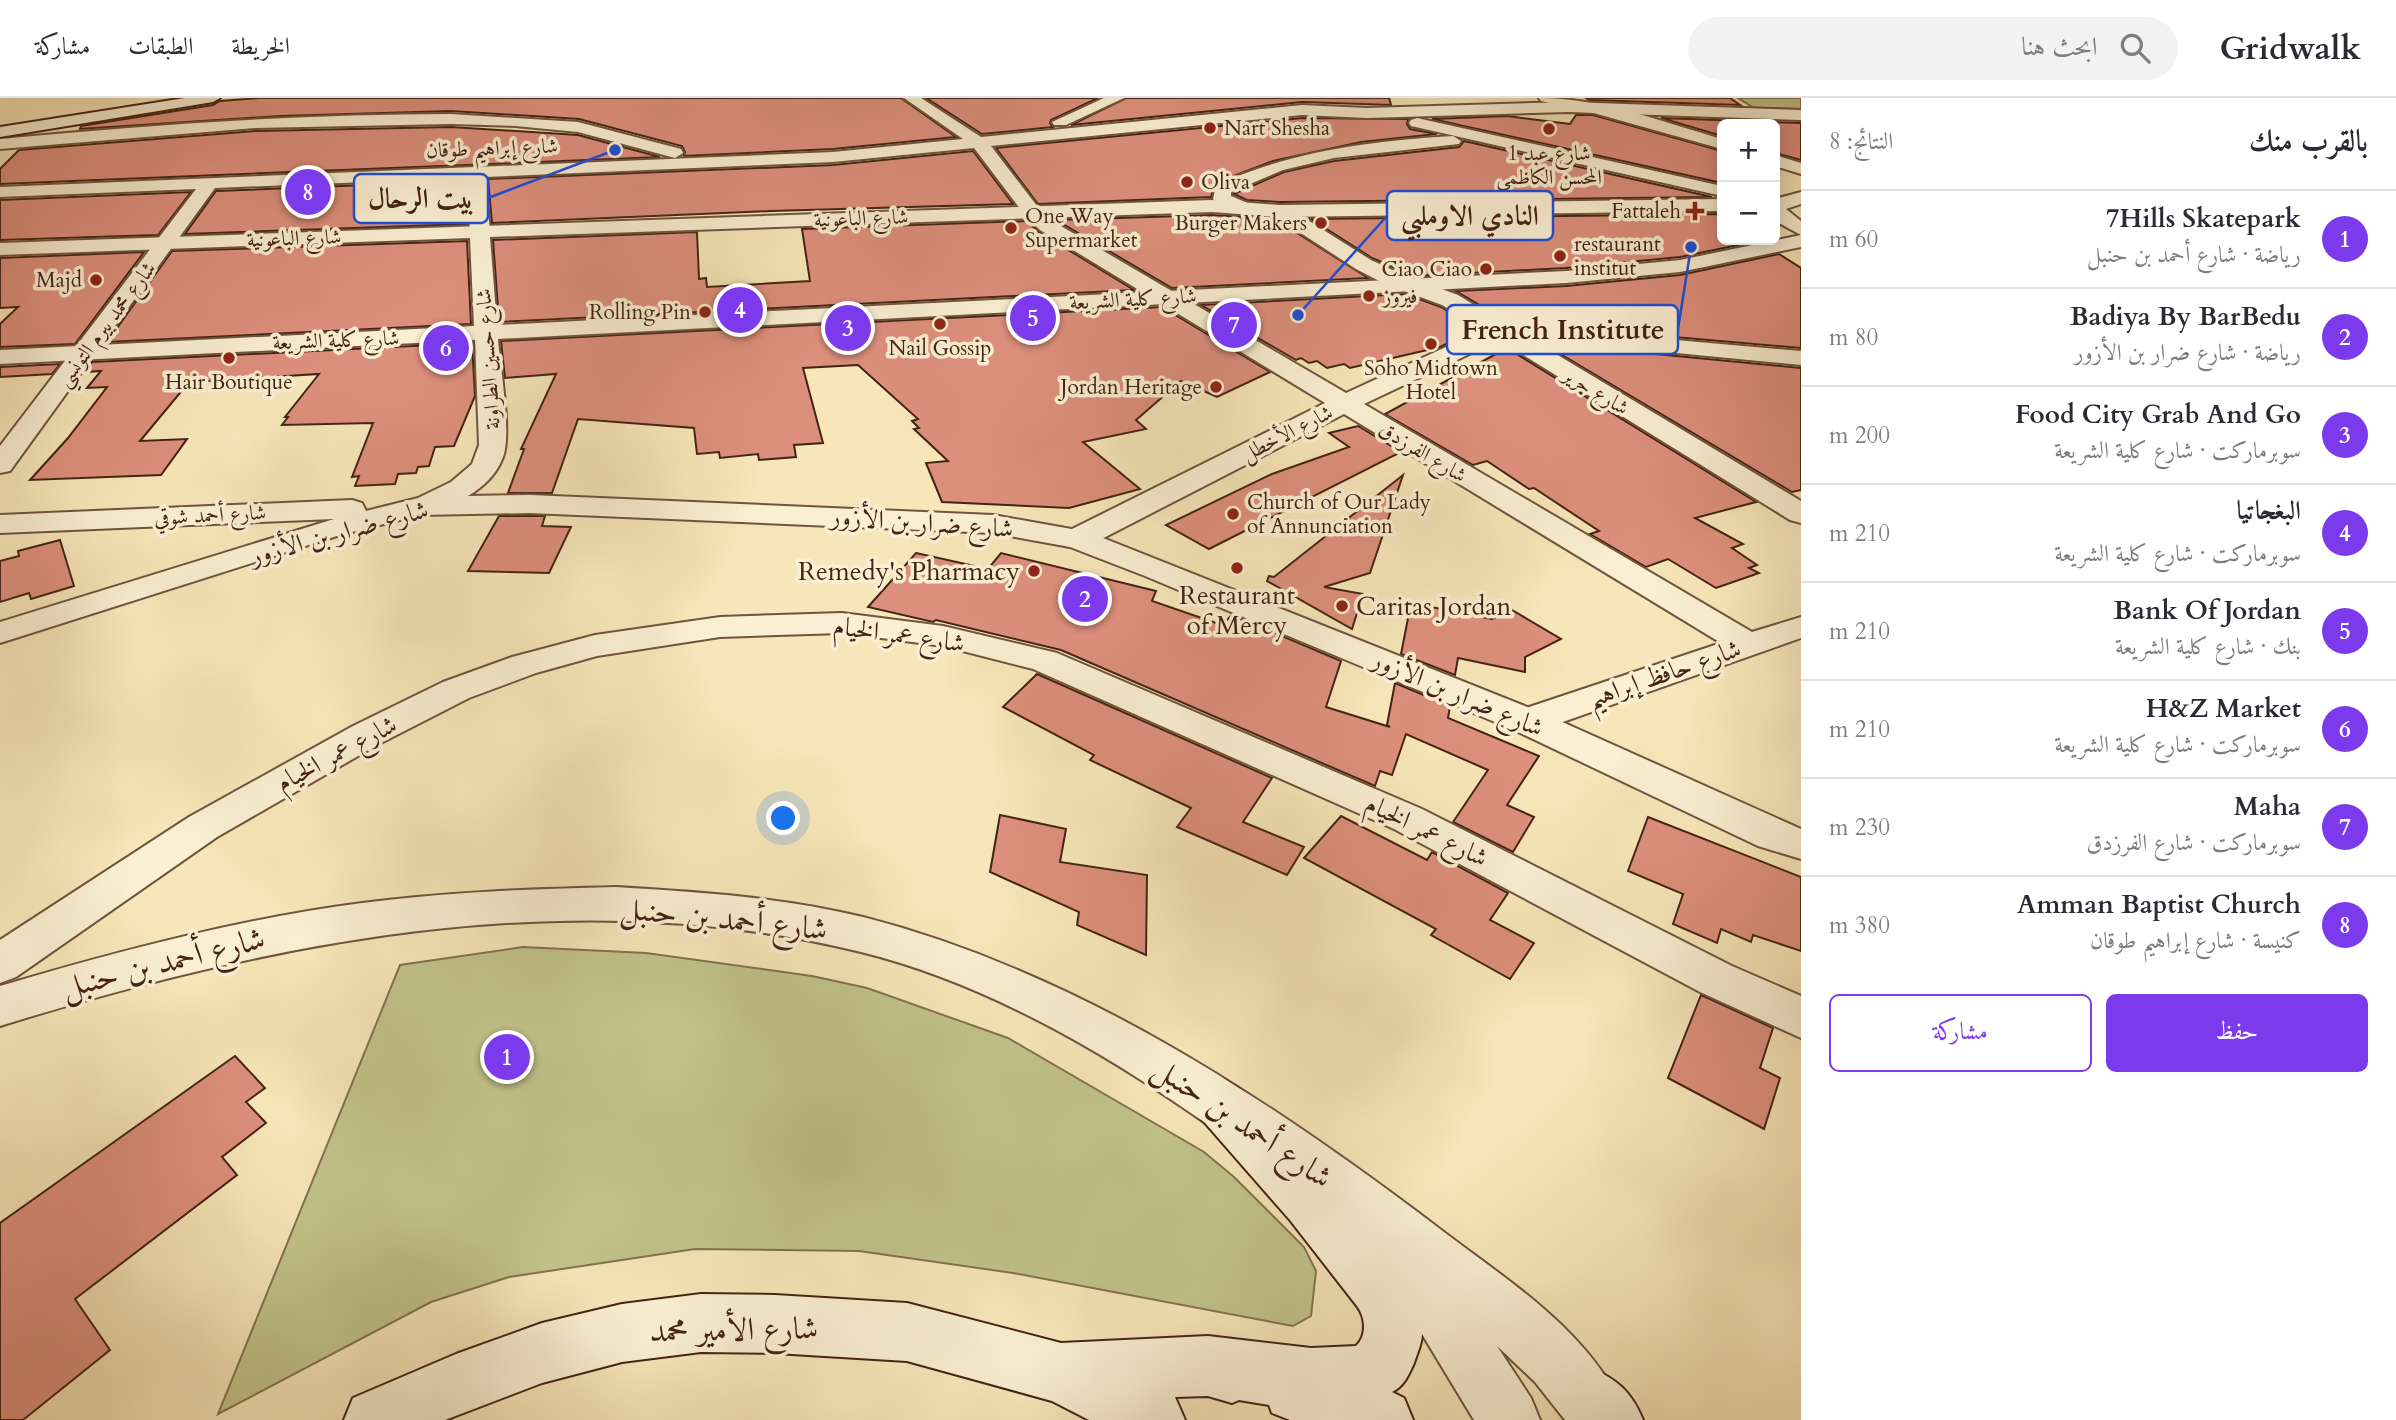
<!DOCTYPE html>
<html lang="ar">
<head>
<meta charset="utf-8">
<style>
  body { margin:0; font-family:Cardo,Amiri,serif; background:#f2f2f3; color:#2b2b33; direction:rtl }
  .controls { position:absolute; right:21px; top:21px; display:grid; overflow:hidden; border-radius:10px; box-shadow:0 4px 18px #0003 }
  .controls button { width:63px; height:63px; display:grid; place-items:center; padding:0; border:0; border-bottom:2px solid #e1e1e2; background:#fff; color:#2b2b33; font:35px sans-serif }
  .you { position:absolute; left:784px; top:721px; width:24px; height:24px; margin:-18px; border:5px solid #fff; border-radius:50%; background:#1a73e8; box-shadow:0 0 0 10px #1a73e833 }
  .badge { display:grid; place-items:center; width:46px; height:46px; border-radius:50%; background:#7c3aed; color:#fff; font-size:23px; font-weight:700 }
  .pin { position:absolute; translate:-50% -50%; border:4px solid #fff; box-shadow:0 2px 7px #0006 }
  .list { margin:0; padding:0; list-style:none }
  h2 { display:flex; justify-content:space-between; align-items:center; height:91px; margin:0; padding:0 28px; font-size:30px }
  h2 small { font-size:23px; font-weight:400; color:#7c7c81 }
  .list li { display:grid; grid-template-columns:46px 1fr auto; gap:21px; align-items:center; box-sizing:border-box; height:98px; padding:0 28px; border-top:2px solid #e1e1e2 }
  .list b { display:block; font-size:26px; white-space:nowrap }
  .list p { margin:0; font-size:23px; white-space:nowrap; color:#7c7c81 }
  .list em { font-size:23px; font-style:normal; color:#7c7c81 }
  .actions { display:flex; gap:14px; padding:21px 28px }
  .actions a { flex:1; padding:16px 0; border:2px solid #7c3aed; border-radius:10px; text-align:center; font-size:24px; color:#7c3aed }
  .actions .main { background:#7c3aed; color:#fff }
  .icon { flex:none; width:38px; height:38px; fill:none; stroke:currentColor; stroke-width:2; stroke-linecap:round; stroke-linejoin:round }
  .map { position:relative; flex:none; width:1801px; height:1322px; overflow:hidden; direction:ltr }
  header { display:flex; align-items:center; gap:42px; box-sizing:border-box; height:98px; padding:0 35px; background:#fff; border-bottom:2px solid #e1e1e2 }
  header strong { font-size:33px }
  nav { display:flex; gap:38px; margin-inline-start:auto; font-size:24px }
  .search { width:490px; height:63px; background:#f2f2f3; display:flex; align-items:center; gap:18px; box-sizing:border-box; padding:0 24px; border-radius:38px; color:#7c7c81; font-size:26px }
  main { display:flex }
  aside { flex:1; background:#fff }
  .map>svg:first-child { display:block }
  .green { fill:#c2c38b; stroke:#827350; stroke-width:2 }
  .building { fill:#dd8f7d; stroke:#432314; stroke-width:2 }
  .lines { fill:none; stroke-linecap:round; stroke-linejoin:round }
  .minor-casing { stroke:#70543d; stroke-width:4 }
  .tertiary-casing { stroke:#70543d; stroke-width:4 }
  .secondary-casing { stroke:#432314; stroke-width:4 }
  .minor { fill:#faefd2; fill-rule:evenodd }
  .tertiary { fill:#faefd2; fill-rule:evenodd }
  .secondary { fill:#faefd2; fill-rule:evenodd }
  .poi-dot { fill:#8f2418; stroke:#faefd2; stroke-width:2.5 }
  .labels { text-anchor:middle; stroke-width:7; stroke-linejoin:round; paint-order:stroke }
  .far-poi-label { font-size:21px; fill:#432314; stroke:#faefd2; text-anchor:start }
  .far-street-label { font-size:21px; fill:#432314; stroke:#faefd2 }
  .street-label { font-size:26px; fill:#432314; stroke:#faefd2 }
  .poi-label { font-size:26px; fill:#432314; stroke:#faefd2; text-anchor:end }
  .near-street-label { font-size:32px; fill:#432314; stroke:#faefd2 }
  .leader { fill:none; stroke:#1d4ed8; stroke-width:2.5 }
  .callout-dot { fill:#1d4ed8; stroke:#faefd2; stroke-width:2.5 }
  .callout { fill:#faefd2; stroke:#1d4ed8; stroke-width:2.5 }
  .callout-label { font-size:28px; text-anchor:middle; font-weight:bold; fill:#432314 }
</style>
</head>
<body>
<header>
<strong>Gridwalk</strong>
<div class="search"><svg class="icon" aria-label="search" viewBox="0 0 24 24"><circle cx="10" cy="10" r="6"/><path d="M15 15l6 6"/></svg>ابحث هنا</div>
<nav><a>الخريطة</a><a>الطبقات</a><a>مشاركة</a></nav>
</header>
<main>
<aside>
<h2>بالقرب منك<small>النتائج: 8</small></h2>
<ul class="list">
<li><span class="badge">1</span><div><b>7Hills Skatepark</b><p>رياضة · شارع أحمد بن حنبل</p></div><em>60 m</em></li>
<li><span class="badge">2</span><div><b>Badiya By BarBedu</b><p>رياضة · شارع ضرار بن الأزور</p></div><em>80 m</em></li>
<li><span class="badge">3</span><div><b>Food City Grab And Go</b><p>سوبرماركت · شارع كلية الشريعة</p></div><em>200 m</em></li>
<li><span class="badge">4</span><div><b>البغجاتيا</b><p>سوبرماركت · شارع كلية الشريعة</p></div><em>210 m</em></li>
<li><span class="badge">5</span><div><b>Bank Of Jordan</b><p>بنك · شارع كلية الشريعة</p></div><em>210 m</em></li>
<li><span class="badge">6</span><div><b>H&amp;Z Market</b><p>سوبرماركت · شارع كلية الشريعة</p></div><em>210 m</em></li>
<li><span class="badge">7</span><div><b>Maha</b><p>سوبرماركت · شارع الفرزدق</p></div><em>230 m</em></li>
<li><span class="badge">8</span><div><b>Amman Baptist Church</b><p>كنيسة · شارع إبراهيم طوقان</p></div><em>380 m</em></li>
</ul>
<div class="actions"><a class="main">حفظ</a><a>مشاركة</a></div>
</aside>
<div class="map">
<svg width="1801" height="1322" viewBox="0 0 1801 1322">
  <rect width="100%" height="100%" fill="#f7e6b9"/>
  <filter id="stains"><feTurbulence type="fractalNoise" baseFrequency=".00286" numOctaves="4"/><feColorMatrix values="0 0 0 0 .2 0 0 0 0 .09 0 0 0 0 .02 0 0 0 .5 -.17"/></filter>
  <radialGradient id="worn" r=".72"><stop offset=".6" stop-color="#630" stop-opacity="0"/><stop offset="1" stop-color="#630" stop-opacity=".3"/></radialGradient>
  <g class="green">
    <polygon points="1738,0 1801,0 1801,11 1754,10"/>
    <polygon points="523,849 646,855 812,878 867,890 1008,940 1204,1054 1234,1079 1304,1149 1316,1173 1311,1218 1293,1228 1013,1175 859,1153 695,1151 509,1179 431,1204 218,1316 400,867"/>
  </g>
  <g class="building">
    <polygon points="259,0 901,0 956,39 833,51 684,58 685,54 682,48 579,21 451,13 281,18 80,31 81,28 213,7 220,3"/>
    <polygon points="926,0 1098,0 1051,22 1050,25 1053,29 982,36"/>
    <polygon points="1126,0 1389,0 1391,7 1302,4 1071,27"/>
    <polygon points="1586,0 1730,0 1740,7 1589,2"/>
    <polygon points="1576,17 1593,17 1722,53 1722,85 1432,21 1507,18 1570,26"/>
    <polygon points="1302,20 1408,21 1407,26 1410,31 1437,36 1361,44 1273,63 1215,85 1211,99 1038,106 996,50"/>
    <polygon points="1661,20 1801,25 1801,62 1775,55 1775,26 1722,26 1722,38"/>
    <polygon points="451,29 578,37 660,59 0,86 0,71 19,52 255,33"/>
    <polygon points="1464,43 1712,99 1280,104 1247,102 1234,96 1284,74 1334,63 1459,49"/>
    <polygon points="973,53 1013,106 771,113 492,125 488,81 833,67"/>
    <polygon points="465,83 467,126 185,136 216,93"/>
    <polygon points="191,94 158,137 0,142 0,102"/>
    <polygon points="1722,116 1722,142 1758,143 1680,159 1566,170 1414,178 1372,160 1311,121"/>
    <polygon points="1212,117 1275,121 1368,180 1172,190 1056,122"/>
    <polygon points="1027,123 1039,134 1134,192 499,224 493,142 697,134 699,181 706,180 707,189 810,183 802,131"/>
    <polygon points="467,143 471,226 107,244 172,153"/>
    <polygon points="144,154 75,246 0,249 0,226 18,209 0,210 0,160"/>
    <polygon points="1779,156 1801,170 1801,250 1548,228 1547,224 1535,227 1508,224 1456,193 1566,188 1680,177"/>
    <polygon points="1405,196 1441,209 1477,232 1440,249 1350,270 1344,266 1327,270 1317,263 1309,265 1301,260 1296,262 1201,207"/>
    <polygon points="1162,209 1270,274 1217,299 1181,283 1136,322 1146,331 1083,344 1140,391 1069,410 942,404 926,365 948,363 914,331 919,330 912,323 918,321 858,267 803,270 823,345 794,347 796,359 759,362 758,356 720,360 719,354 697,356 694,330 578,321 552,395 508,395 524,351 521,351 556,276 505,280 501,243"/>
    <polygon points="472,245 475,298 454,348 435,349 429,368 418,369 416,375 398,376 395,386 355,388 359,378 352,379 373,325 282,327 288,319 285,319 319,276 189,284 140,343 187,341 161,377 30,382 68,340 107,289 87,290 101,273 85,274 92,264"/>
    <polygon points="1542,245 1801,270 1801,392 1792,394"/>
    <polygon points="1507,250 1756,404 1695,420 1743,446 1732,450 1757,467 1749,470 1759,475 1716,490 1668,461 1646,469 1590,436 1599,433 1534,390 1529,391 1487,363 1473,367 1385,316"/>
    <polygon points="60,266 52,276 0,279 0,269"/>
    <polygon points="1358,328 1401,354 1209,451 1166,427 1272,376 1349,349 1329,335"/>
    <polygon points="1403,377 1370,475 1324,489 1363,496 1352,531 1267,483 1269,478 1274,479"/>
    <polygon points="499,418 545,418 542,428 571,429 549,475 468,473"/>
    <polygon points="60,442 74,488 31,501 29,495 0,504 0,463 19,458 18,453"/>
    <polygon points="916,455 988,471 1001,455 1156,493 1152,503 1222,527 1232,517 1341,563 1326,609 1390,629 1387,627 1395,585 1450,608 1448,620 1539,658 1507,707 1534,719 1513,754 1453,724 1488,672 1406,636 1392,677 1380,673 1375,688 1061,552 936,522 933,524 868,509"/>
    <polygon points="1411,505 1492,521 1512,512 1561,541 1525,559 1525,574 1458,560 1455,577 1401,556"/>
    <polygon points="1037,576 1272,680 1243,724 1304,749 1287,777 1177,729 1191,710 1090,662 1094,657 1003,609"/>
    <polygon points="1000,717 1066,731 1060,764 1147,777 1146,857 1077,827 1079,814 990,774"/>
    <polygon points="1341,718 1427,762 1432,754 1508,795 1490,822 1534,845 1510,881 1431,837 1436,831 1304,760"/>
    <polygon points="1648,719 1801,779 1801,853 1753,837 1751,844 1721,831 1717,845 1673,826 1683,796 1628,773"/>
    <polygon points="1701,897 1773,930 1760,970 1780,980 1764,1031 1668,980"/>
    <polygon points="235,958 265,990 246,1004 266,1025 222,1059 237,1077 75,1201 110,1252 23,1322 0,1322 0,1125"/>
  </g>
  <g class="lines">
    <g class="minor-casing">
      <g id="minor">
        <polygon points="904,0 921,0 981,39 1302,7 1367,10 1568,4 1801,12 1801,22 1568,14 1367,20 1302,17 991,48 1037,108 1054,124 1346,295 1483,232 1442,207 1385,186 1356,171 1273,117 1271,113 1273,109 1287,109 1371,162 1401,176 1458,197 1507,227 1801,253 1801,267 1531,241 1801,403 1801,425 1790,422 1499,242 1364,306 1752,534 1801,519 1801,540 1540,632 1527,635 1514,632 1508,623 1514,614 1721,545 1344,316 1088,448 1077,450 1066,448 1062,441 1066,434 1325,305 1040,132 1024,116 974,50 833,64 485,79 490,133 480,139 470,133 467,80 215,90 10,373 0,375 0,348 196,91 0,99 0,89 833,54 963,41"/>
        <polygon points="1104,0 1124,0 1066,27 1054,27 1052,24"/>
        <path d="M451,16L578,24L681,51L683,55L675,60L578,34L515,28L451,26L255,30L0,51V41C150,27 300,16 451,16Z"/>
        <polygon points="1417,20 1722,88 1722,98 1411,28 1409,25 1411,22"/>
        <path d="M1453,38L1461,43L1459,46L1334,60L1283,72L1231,94V98L1250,106L1252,110L1250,114C1238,117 1220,110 1213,101L1216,87C1292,53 1370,43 1453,38Z"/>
        <polygon points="842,515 943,528 1057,555 1422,711 1732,868 1801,898 1801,940 1700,894 1394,731 1033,571 943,548 842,535 720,539 597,558 536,575 469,600 379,646 217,739 16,879 0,885 0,842 189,719 353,628 443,584 512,559 595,537 720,519"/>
      </g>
    </g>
    <g class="tertiary-casing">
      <g id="tertiary">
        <path d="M1539,0C1601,0 1663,24 1722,41V51L1590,14L1541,3Z"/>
        <polygon points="1775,57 1801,65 1801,76 1775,68"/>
        <polygon points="1801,94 1801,106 1786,111 1801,123 1801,137 1775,123 1775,101"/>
        <path d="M1722,101V113L1280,119L1212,114L490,139L497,227L1566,173L1680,162L1801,137V149L1680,174L1566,185L498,241C500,268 512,336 503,359C497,376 483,389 468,398L530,397L993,417L1088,434L1540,614L1801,731V761L1758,748L1514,632L1145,478L1070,449L993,435L530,415L420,417L340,437L0,545V524L334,421L0,435V417L352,402L362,405L366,413L418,400L451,384L472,366L479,347L475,242L0,266V252L474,228L470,140L0,157V145L1212,102L1280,107Z"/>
        <path d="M616,789C698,794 782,799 863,819C1077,874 1266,999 1440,1131C1512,1186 1593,1235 1629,1322H1565L1535,1284L1497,1248L1531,1300L1540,1322H1474L1379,1165C1377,1159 1374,1150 1370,1145C1358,1131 1337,1120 1322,1109C1284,1081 1246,1053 1207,1026C1102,953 986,885 861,854C574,783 276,842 0,928V888C119,853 239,821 362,805C446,794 531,791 616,789Z"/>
      </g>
    </g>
    <g class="secondary-casing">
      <g id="secondary">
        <polygon points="185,0 220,0 213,4 0,39 0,29"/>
        <path d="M1217,979C1251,992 1278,1030 1303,1057C1340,1096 1419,1174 1422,1230C1423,1243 1418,1253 1414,1265C1408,1278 1404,1288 1392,1294L1404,1300L1413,1322H1290L1272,1315L1269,1307L1239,1302L1232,1305L1208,1298L1175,1299L1185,1322H1089L1052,1303L907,1263L775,1255L701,1254L622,1264L542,1285L445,1322H344L353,1300L456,1256L542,1225L622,1206L701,1196L775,1197L907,1205L1061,1245L1208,1238L1311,1250L1356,1248C1367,1238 1366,1220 1357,1208L1290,1122L1199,1018L1192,1002L1199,986Z"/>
        <path d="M1588,1269C1617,1281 1631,1293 1643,1322H1566L1557,1300L1566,1278Z"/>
      </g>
    </g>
    <use href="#minor" class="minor"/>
    <use href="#tertiary" class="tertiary"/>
    <use href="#secondary" class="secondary"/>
  </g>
  <g class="poi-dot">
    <circle cx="1210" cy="30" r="7"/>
    <circle cx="1549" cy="31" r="7"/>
    <circle cx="1187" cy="84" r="7"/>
    <path d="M1691.5 102.5h7v7h7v7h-7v7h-7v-7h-7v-7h7z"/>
    <circle cx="1321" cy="125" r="7"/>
    <circle cx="1011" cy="130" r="7"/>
    <circle cx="1560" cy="158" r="7"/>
    <circle cx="1486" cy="171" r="7"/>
    <circle cx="96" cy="182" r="7"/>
    <circle cx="1369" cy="198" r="7"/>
    <circle cx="705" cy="214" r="7"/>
    <circle cx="940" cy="226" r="7"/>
    <circle cx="1431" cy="246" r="7"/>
    <circle cx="229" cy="260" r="7"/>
    <circle cx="1216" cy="289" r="7"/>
    <circle cx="1233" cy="416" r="7"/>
    <circle cx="1237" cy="470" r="7"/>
    <circle cx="1034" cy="473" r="7"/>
    <circle cx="1342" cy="508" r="7"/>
  </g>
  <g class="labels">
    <g class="far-poi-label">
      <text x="1224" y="37">Nart Shesha</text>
      <text x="1549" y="62" text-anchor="middle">1 شارع عبد<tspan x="1549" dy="24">المحسن الكاظمي</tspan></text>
      <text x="1201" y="91">Oliva</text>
      <text x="1681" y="120" text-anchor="end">Fattaleh</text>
      <text x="1025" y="125">One Way<tspan x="1025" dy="24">Supermarket</tspan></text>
      <text x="1307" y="132" text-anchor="end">Burger Makers</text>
      <text x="1574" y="153">restaurant<tspan x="1574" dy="24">institut</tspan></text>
      <text x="1472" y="178" text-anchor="end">Ciao Ciao</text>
      <text x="82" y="189" text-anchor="end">Majd</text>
      <text x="1383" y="205">فيروز</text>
      <text x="691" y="221" text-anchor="end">Rolling Pin</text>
      <text x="940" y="257" text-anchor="middle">Nail Gossip</text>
      <text x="1431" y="277" text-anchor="middle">Soho Midtown<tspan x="1431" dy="24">Hotel</tspan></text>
      <text x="229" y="291" text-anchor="middle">Hair Boutique</text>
      <text x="1202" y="296" text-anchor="end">Jordan Heritage</text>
      <text x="1247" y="411">Church of Our Lady<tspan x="1247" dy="24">of Annunciation</tspan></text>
    </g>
    <g class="far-street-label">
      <text transform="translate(492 50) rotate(-2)" y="7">شارع إبراهيم طوقان</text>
      <text transform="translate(861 120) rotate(-2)" y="7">شارع الباعونية</text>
      <text transform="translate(294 140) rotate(-2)" y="7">شارع الباعونية</text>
      <text transform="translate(1133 201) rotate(-3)" y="7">شارع كلية الشريعة</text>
      <text transform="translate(106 226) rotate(-53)" y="7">شارع محمد بيرم التونسي</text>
      <text transform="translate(336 242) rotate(-2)" y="7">شارع كلية الشريعة</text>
      <text transform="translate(488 261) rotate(-94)" y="7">شارع حسين الطراونة</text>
      <text transform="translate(1596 293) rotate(31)" y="7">شارع جرير</text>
      <text transform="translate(1287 335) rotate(-27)" y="7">شارع الأخطل</text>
      <text transform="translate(1423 354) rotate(31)" y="7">شارع الفرزدق</text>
      <text transform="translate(210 417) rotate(-3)" y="7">شارع أحمد شوقي</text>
    </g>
    <g class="street-label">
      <text transform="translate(922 424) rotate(4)" y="9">شارع ضرار بن الأزور</text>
      <text transform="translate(339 434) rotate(-15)" y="9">شارع ضرار بن الأزور</text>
      <text transform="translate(899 536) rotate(8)" y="9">شارع عمر الخيام</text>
      <text transform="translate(1664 575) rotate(-19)" y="9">شارع حافظ إبراهيم</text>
      <text transform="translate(1458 595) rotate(23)" y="9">شارع ضرار بن الأزور</text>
      <text transform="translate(336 655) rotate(-28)" y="9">شارع عمر الخيام</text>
      <text transform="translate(1427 732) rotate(26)" y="9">شارع عمر الخيام</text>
    </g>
    <g class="poi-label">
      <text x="1020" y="482">Remedy's Pharmacy</text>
      <text x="1237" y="506" text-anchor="middle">Restaurant<tspan x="1237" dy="30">of Mercy</tspan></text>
      <text x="1356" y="517" text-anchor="start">Caritas Jordan</text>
    </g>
    <g class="near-street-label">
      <text transform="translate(724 820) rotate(6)" y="11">شارع أحمد بن حنبل</text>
      <text transform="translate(163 864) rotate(-14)" y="11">شارع أحمد بن حنبل</text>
      <text transform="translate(1243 1024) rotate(34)" y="11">شارع أحمد بن حنبل</text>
      <text transform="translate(734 1231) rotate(-1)" y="11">شارع الأمير محمد</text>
    </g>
  </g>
  <path class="leader" d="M615 52L488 100M1298 217L1387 118M1691 149L1678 231"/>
  <g class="callout-dot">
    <circle cx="615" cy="52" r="7"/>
    <circle cx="1298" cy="217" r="7"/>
    <circle cx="1691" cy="149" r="7"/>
  </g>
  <g class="callout">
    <rect x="354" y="76" width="134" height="49" rx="7"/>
    <rect x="1387" y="93" width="166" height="49" rx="7"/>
    <rect x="1447" y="207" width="231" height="49" rx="7"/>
  </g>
  <g class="callout-label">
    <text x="421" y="110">بيت الرحال</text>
    <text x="1470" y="127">النادي الاوملبي</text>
    <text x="1563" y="241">French Institute</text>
  </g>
  <rect width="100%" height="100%" filter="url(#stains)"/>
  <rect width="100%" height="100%" fill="url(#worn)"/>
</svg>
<div class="controls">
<button>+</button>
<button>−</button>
</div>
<div class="you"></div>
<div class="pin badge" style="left:507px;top:959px">1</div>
<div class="pin badge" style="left:1085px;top:501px">2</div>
<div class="pin badge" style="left:848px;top:230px">3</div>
<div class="pin badge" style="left:740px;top:212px">4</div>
<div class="pin badge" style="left:1033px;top:220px">5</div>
<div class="pin badge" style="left:446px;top:250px">6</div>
<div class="pin badge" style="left:1234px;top:227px">7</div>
<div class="pin badge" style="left:308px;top:94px">8</div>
</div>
</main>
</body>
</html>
